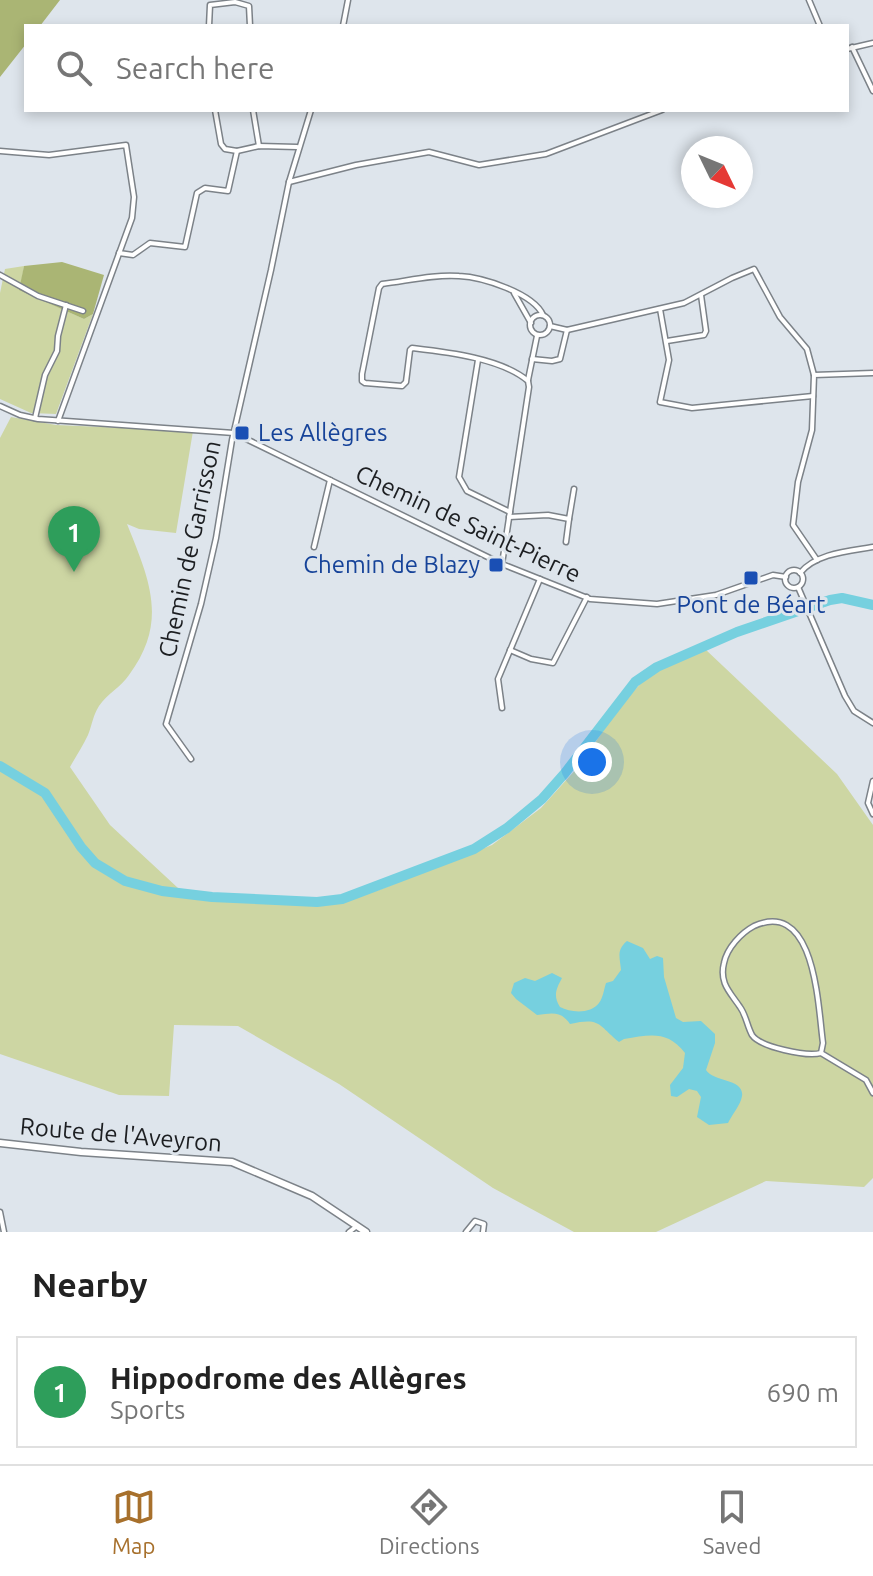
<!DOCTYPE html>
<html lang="en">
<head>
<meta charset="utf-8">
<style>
  body { margin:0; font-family:Ubuntu,sans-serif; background:#f6f6f6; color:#222 }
  .compass { position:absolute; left:681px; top:136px; width:72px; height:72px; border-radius:50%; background:#fff; box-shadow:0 4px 12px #0003; rotate:133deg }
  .you { position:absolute; left:592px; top:762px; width:28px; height:28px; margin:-20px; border:6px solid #fff; border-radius:50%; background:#1a73e8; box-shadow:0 0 0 12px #1a73e833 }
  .badge { display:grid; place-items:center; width:52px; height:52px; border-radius:50%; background:#a7702c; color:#fff; font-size:26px; font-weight:700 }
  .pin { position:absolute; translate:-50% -66px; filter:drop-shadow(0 2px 4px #0008) }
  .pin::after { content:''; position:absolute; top:42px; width:28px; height:24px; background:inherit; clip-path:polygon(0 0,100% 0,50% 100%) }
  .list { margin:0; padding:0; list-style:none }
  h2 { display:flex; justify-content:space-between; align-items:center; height:104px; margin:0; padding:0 32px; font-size:34px }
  h2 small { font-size:26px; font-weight:400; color:#767676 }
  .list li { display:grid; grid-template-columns:52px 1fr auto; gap:24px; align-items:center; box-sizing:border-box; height:112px; margin:0 16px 16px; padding:0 16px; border:2px solid #e0e0e0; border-radius:0px }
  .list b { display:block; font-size:30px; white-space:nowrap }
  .list p { margin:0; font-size:26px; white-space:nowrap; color:#767676 }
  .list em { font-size:26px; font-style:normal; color:#767676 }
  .icon { flex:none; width:44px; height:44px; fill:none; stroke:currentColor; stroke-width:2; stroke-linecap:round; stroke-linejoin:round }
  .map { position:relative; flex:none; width:873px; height:1232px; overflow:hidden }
  .search { position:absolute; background:#fff; box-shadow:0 4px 12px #0003; left:24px; right:24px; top:24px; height:88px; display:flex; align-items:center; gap:20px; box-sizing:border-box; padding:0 28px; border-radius:0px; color:#767676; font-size:30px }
  .sheet { height:232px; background:#fff }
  nav { display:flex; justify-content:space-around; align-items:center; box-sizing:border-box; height:112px; border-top:2px solid #e0e0e0; background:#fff; font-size:22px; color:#767676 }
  nav a { display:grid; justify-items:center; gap:4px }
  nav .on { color:#a7702c }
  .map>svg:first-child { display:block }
  .green { fill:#cdd6a3 }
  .forest { fill:#aab574 }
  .water { fill:#76d0df }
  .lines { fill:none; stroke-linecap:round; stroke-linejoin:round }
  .river { stroke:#76d0df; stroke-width:10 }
  .minor-casing { stroke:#7c8288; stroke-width:7 }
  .tertiary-casing { stroke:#7c8288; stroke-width:9 }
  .minor { stroke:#fff; stroke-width:4 }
  .tertiary { stroke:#fff; stroke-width:6 }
  .transit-dot { fill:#1a4fb4; stroke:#dee5ec; stroke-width:3 }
  .labels { text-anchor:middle; stroke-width:6; stroke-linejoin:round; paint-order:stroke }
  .transit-label { font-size:24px; fill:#164399; stroke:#dee5ec; text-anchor:start }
  .street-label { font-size:24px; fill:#1c1e21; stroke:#dee5ec }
</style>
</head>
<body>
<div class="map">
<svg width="873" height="1232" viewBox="0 0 873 1232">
  <rect width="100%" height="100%" fill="#dee5ec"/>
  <g class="green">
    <polygon points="24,266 20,290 84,319 93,314 56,414 31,413 0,399 0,293 5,269"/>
    <path d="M11,417L56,425L193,431L176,533L139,529L127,524C149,579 169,621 129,675C121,687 107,694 99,706C93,715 92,725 88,735C83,746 76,756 70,767L110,825L178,888L200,900L331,905L379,890L492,845L541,808L578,767L624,701L650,674L705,649L837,774L873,825V1178L864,1187L766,1181L656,1232H574L493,1188L339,1084L238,1026L174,1025L169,1096L119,1095L0,1054V438Z"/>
  </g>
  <g class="forest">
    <polygon points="0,0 60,0 40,26 26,26 26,44 0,77"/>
    <polygon points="62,262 104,275 93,314 84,319 19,290 24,266"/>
  </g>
  <path class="water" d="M627,941L643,948L650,959L657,956L663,958L664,977L676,1018L683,1022L701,1021L715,1034V1043L706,1070C714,1083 749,1078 741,1100C738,1108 732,1115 728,1123L709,1125L697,1117L701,1097L697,1091L689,1089L677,1097L671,1096L670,1085L683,1068L685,1053C667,1030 650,1035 624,1039L619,1042C598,1025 601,1017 570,1024C561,1011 553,1013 537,1015L516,999L511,993L514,983L525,978L535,981L552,973L562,978C556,989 553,996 560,1007C571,1013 591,1014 599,1003C603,998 604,989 606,983L613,981L621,970C620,958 616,950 627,941Z"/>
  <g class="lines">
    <polyline class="river" points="0,766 45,793 81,847 95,863 125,881 162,891 212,897 317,902 342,899 474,849 507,828 542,799 565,773 635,682 657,667 737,632 830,600 842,598 873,605"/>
    <g class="minor-casing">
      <g id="minor">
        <polyline points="809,0 820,26"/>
        <polyline points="209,26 210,5 235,2 249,6 250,26"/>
        <polyline points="343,26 348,0"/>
        <polyline points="852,47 873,91"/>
        <polyline points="847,49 873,43"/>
        <polyline points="215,110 221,144 225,149 237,151 259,146 297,147"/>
        <polyline points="253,110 259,146"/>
        <polyline points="0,151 49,155 126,145 134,197 132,218 58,421"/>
        <polyline points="289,182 356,165 429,152 479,165 546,154 662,110"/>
        <polyline points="119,253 133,255 150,243 185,247 197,193 205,188 228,191 237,151"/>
        <polyline points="0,275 38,296 83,311"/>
        <polyline points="514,293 531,323"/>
        <polyline points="660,309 669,360 660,402 692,408 813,396"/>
        <circle cx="540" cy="325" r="10"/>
        <polyline points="550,326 567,330 684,303 732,278 754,269 780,317 807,349 814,375"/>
        <polyline points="667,341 704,335 706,331 701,295"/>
        <polyline points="532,359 552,361 560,359 567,330"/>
        <polyline points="478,360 459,477 467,491 510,512"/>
        <polyline points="528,380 537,336"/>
        <polyline points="0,406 20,415 38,419 234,433 502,564 590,599 657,604 716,595 773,575 786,577"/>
        <polyline points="35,418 45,375 57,351 58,336 66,305"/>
        <polyline points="509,517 548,515 569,519 574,489"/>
        <polyline points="566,542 569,519"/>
        <polyline points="314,547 330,480"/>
        <polyline points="817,560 793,525 798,482 812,430 814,375 873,373"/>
        <path d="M502,564L529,387L528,381C501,358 446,352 412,348L410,350L406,382L402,386L365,383L362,381V374L379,288L382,284C407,281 434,274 459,276C482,277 533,293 543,315"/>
        <circle cx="794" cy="579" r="9"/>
        <path d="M800,573C816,553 850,551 873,547"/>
        <polyline points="798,587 845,696 854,711 873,723"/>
        <polyline points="510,650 531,659 553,663 587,597"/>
        <polyline points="502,708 498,679 540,579"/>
        <polyline points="191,759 166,724 201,604 216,538 232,440 271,270 289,182 311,110"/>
        <polyline points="873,781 868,803 873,814"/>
        <path d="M821,1053L823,1043C818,1008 816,898 754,926C741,933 727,948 724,963C719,983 730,992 740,1007C746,1015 747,1026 752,1035C760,1047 807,1057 821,1053L866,1080L873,1093"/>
        <polyline points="0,1212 4,1232"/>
        <polyline points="349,1232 357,1226"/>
        <polyline points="466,1232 475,1221 484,1224 483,1232"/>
      </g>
    </g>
    <g class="tertiary-casing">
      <polyline id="tertiary" points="0,1143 81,1152 232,1162 312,1196 366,1232"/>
    </g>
    <use href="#minor" class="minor"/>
    <use href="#tertiary" class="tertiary"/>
  </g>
  <g class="transit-dot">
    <rect x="234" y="425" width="16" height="16" rx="4"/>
    <rect x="488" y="557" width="16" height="16" rx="4"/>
    <rect x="743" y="570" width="16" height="16" rx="4"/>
  </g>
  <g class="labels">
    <g class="transit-label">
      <text x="258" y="441">Les Allègres</text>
      <text x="480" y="573" text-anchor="end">Chemin de Blazy</text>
      <text x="751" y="613" text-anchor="middle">Pont de Béart</text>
    </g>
    <g class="street-label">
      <text transform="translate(468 524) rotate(25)" y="8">Chemin de Saint-Pierre</text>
      <text transform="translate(190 549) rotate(-78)" y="8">Chemin de Garrisson</text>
      <text transform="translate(121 1135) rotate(5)" y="8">Route de l'Aveyron</text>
    </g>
  </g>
</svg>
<svg class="compass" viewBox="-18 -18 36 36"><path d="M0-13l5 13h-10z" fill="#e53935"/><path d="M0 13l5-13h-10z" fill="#767676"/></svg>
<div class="you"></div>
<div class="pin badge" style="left:74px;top:572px;background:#2e9e5b">1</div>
<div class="search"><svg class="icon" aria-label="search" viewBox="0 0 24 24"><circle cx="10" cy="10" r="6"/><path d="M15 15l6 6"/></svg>Search here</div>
</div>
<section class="sheet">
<h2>Nearby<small></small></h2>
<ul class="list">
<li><span class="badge" style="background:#2e9e5b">1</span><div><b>Hippodrome des Allègres</b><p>Sports</p></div><em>690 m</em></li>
</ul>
</section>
<nav>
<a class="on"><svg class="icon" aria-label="map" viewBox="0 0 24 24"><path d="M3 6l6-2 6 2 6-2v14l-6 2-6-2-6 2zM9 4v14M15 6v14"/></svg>Map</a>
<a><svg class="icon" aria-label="directions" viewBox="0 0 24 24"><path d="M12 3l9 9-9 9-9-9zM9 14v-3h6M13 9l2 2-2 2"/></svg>Directions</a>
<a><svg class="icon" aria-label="saved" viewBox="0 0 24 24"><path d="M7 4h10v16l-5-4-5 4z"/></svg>Saved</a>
</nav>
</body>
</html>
